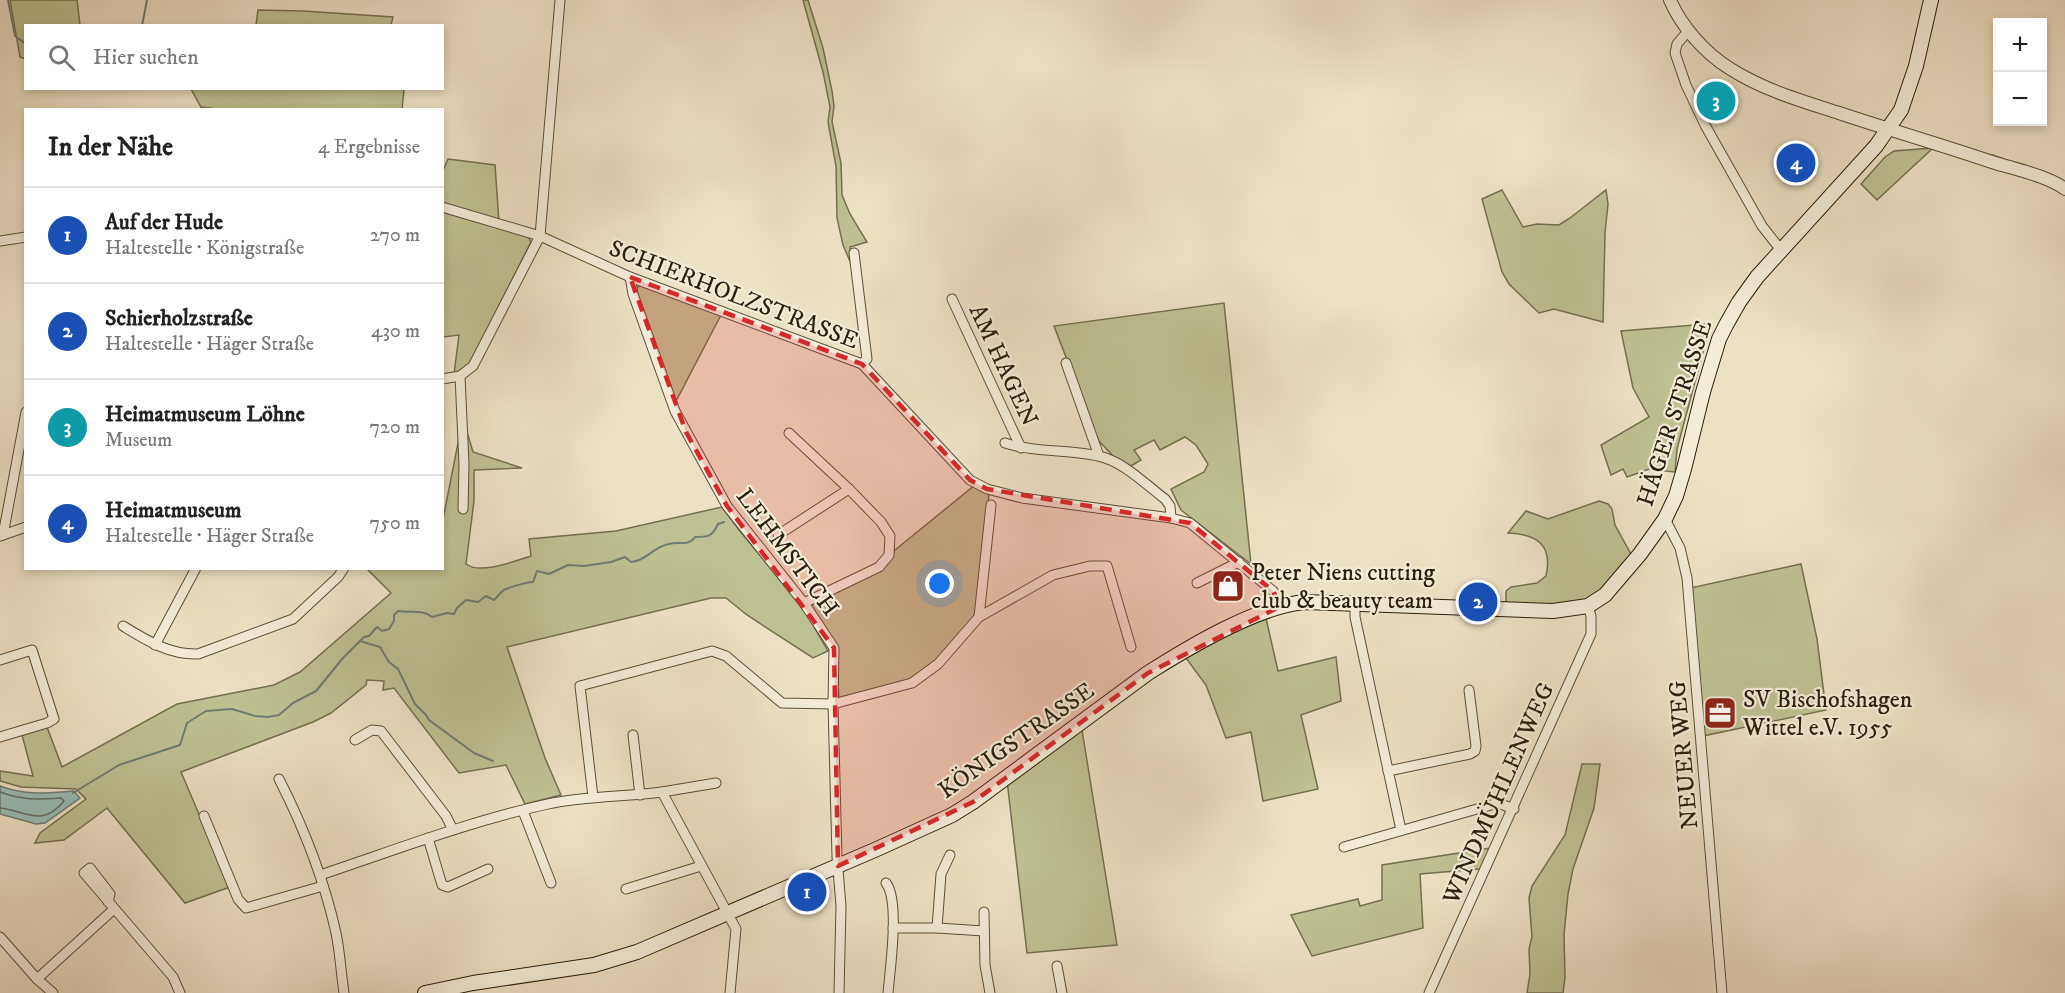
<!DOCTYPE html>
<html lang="de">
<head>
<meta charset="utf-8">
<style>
  body { margin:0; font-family:"IM FELL DW Pica",serif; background:#f2f2f2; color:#222 }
  .controls { position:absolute; right:18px; top:18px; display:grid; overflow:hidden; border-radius:0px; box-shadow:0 3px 9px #0003 }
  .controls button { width:54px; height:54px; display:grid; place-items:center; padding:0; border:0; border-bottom:2px solid #e0e0e0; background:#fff; color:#222; font:30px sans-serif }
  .you { position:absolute; left:940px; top:584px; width:21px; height:21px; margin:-15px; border:4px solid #fff; border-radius:50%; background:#1a73e8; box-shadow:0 0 0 9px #1a73e833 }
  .badge { display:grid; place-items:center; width:39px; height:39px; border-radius:50%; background:#8f2418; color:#fff; font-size:20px; font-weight:700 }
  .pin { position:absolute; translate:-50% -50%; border:3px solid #fff; box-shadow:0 2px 6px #0006 }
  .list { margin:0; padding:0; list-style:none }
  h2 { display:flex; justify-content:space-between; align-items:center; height:78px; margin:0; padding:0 24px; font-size:26px }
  h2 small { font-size:20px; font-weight:400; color:#767676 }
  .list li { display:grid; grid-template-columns:39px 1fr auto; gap:18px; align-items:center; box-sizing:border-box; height:96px; padding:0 24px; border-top:2px solid #e0e0e0 }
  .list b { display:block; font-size:22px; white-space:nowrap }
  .list p { margin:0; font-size:20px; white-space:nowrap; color:#767676 }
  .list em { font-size:20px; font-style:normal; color:#767676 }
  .icon { flex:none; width:33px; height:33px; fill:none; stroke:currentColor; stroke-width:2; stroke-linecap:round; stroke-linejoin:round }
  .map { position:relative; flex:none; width:2065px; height:993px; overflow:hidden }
  .search { position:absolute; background:#fff; box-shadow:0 3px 9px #0003; left:24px; top:24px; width:420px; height:66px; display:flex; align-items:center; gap:15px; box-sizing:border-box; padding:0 21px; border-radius:0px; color:#767676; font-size:22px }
  .panel { position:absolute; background:#fff; box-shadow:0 3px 9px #0003; left:24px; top:108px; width:420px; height:462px; border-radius:0px }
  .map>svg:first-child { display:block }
  .green { fill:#bec191; stroke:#74704e; stroke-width:1.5 }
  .water { fill:#99bdb7; stroke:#6d7d73; stroke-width:1.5 }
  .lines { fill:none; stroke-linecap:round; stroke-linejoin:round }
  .shore { stroke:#626e62; stroke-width:1.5 }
  .stream { stroke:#6d7d73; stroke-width:2 }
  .minor-casing { stroke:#5b4f3a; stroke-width:11 }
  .tertiary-casing { stroke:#5b4f3a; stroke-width:14 }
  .secondary-casing { stroke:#2a1e0c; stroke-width:16 }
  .minor { stroke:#f3ecd9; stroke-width:9 }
  .tertiary { stroke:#f3ecd9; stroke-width:12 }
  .secondary { stroke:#f3ecd9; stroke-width:14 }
  .marked { fill:#d62828; fill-opacity:0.2; stroke:#d62828; stroke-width:4.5; stroke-dasharray:12 8; stroke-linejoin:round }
  .labels { text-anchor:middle; stroke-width:4.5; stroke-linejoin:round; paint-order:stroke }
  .street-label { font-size:24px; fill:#2a1e0c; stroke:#f3ecd9 }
  .poi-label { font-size:24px; fill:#2a1e0c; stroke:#f3ecd9; text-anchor:start }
</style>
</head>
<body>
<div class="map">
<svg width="2065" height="993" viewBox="0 0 2065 993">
  <rect width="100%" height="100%" fill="#ede1c5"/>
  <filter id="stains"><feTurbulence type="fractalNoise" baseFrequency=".00333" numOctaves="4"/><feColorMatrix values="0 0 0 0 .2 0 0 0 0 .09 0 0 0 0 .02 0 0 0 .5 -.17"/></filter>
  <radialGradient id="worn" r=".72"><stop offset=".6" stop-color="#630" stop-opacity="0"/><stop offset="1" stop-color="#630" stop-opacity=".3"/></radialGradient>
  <g class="green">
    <polygon points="10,0 77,0 80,25 26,26 25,59 20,57"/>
    <polygon points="803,0 808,0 823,48 832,91 834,106 832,122 841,163 842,195 850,214 867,242 850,247 852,266 843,245 837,218 836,166 828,122 830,107 823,72"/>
    <polygon points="258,10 303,11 393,17 391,25 256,25"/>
    <polygon points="191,89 404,89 402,110 217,109 201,107"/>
    <polygon points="1933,148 1877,200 1861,184 1885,157 1894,151"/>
    <polygon points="448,159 495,165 499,222 443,206 442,173"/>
    <polygon points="1502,190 1523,227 1537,224 1559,225 1570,218 1606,190 1608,204 1605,233 1603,322 1554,309 1539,313 1509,284 1502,272 1482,199"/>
    <polygon points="442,212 527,235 531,242 470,364 457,374 454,374 459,335 443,337"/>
    <polygon points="640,285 721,315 675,403 636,289"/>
    <polygon points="1224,303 1251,564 1181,510 1171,489 1204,472 1208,464 1196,445 1185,437 1160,450 1154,440 1134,450 1141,460 1129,467 1115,458 1098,440 1054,326"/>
    <polygon points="1707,324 1710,326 1677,449 1675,472 1655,470 1652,468 1627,477 1623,469 1611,475 1601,445 1649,417 1633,388 1621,331"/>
    <path d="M467,432L473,452L522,468L474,470V501L466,564C480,575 515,561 531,556L529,539L616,531L722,507L739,530L802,606L828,651L813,658L747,615L726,598H711L507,647L545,758L561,795L525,804L506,765L459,773L394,688L383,690L384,681L367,680L366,685L331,713L313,722L181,772L230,887L185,903L107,808L64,840L35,843L40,833L86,799L76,789L21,787L0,781V771L33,776L22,735L47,727L62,767L177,704L274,685L300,672L391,593L367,569L442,568L443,519L460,433Z"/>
    <polygon points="975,485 989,493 977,617 936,663 916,678 839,700 836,647 810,603 880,568 895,550"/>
    <path d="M1599,501L1608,504L1612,509L1615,525L1632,556C1620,570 1607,591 1590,599C1568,610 1530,605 1506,605V591L1511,587L1537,583L1546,576C1553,545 1537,534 1508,533L1526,511L1548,519Z"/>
    <polygon points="1801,564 1817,639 1826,710 1703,736 1690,588"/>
    <polygon points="1265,614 1278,671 1336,657 1341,701 1301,715 1318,789 1263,801 1251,732 1226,738 1206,685 1183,654"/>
    <polygon points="1081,724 1117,945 1027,953 1007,780"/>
    <polygon points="1582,764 1600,764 1594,808 1573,869 1568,894 1564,935 1565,977 1563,993 1527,993 1530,974 1529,949 1532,937 1529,898 1532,886 1565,835"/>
    <polygon points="1491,848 1480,869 1420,874 1423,928 1312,956 1291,915 1358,899 1360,906 1382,900 1382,865"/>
  </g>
  <path class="water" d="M0,786C26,796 46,793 74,791L80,798L45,823L36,824L0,814Z"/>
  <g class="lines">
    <path class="shore" d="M0,792C21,800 39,800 61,798L64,801C42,828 27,811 0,808"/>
    <g class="stream">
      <polyline points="8,0 15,36 26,44"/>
      <polyline points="142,26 147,0"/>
      <polyline points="1992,155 2003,159"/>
      <polyline points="360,641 380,647 389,662 398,669 415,704 426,715 429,720 474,753 493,761"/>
      <path d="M73,793L119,765L180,745L187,723L206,711L232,709L255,716L268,717L279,715L293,703L316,691L343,658L364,637L369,636L377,627L382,631L389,629L394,621V615L398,611C410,613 422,609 432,617L447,613L454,614L457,608L466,600L478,602L486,596L494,600C498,597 500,592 504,590C510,587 527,582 533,582L537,571L549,574L568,565L584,566L611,562L625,557L631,562C646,561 653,547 669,544C679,541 688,547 695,537C708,537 712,537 718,524L724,522"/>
    </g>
    <g class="minor-casing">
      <g id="minor">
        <polyline points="1689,30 1677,44 1675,53 1686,85 1705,125 1762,226 1781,250"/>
        <polyline points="442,207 540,236 630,277 862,364 970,480 987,489 1022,498 1171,518 1190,523 1273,591 1281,606"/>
        <polyline points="0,241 26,237"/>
        <polyline points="854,253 867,359 862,364"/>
        <polyline points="630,277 633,294 675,411 727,506 804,603 834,648 833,704 837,857 841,906 839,993"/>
        <polyline points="952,299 1021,448"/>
        <polyline points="1066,363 1099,456"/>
        <polyline points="460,376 464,464 463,509"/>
        <polyline points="442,379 460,376 473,366 540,236 560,0"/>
        <polyline points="789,433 849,489 881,522 890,536 889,555 879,567 804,603"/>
        <path d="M1005,443C1036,453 1068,449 1098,456C1123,461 1145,484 1165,499L1170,506L1171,518"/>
        <polyline points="1665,519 1680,548 1687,578 1722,993"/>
        <polyline points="3,535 26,412"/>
        <polyline points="778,535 849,489"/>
        <polyline points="0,536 26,527"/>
        <polyline points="1197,583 1239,562"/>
        <polyline points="1355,604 1355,617 1401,830"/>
        <polyline points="979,617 991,505"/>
        <path d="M123,626C146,640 169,655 198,654L293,619L338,577L344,568"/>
        <polyline points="155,645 196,568"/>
        <polyline points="0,660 32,650 54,719 47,723 0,737"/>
        <polyline points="633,735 640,795"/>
        <polyline points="355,740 372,730 381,731 446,816 453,830"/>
        <polyline points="1388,771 1470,754 1475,751 1476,746 1469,690"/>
        <path d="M279,779C304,828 324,879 336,933C340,952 341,973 344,993"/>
        <polyline points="662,792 716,783"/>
        <polyline points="593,797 580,686 712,651 726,656 782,703 833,704 912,683 938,664 979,617 1053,575 1090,566 1107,566 1131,647"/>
        <polyline points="523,811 551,883"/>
        <polyline points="204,816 238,899 246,908 323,886"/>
        <polyline points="428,838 442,885 448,887 488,869"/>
        <polyline points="1344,847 1498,803 1514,809"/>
        <path d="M320,875C395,850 470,821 548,804C586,796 624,797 662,792L736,929L730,993"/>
        <path d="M886,883C900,901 890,969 888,993"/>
        <polyline points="626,889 701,866"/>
        <polyline points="108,902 110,894 90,868 84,873 173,977 180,993"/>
        <polyline points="984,912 985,965 990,993"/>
        <polyline points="893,928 937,928 984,931"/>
        <polyline points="937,928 941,874 950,855"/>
        <polyline points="0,937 37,979 53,993"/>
        <polyline points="1057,966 1062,993"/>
        <polyline points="37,979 114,909"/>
        <polyline points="1429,993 1591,634 1591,616 1588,606"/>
      </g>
    </g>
    <g class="tertiary-casing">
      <path id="tertiary" d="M1670,0C1681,26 1705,53 1729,68C1763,90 1802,101 1839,113C1890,130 1942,145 1992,162C2014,169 2048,176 2065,189"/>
    </g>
    <g class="secondary-casing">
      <path id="secondary" d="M425,993L473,983L594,965L637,952L877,849L952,815L973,802L1148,673C1189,647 1257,606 1305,602L1553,611L1588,606L1605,595L1640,554L1665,519L1676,496L1684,469L1703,392L1719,339L1726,325L1739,302L1757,277L1876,146L1901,110L1916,66L1931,0"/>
    </g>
    <use href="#minor" class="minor"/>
    <use href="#tertiary" class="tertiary"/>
    <use href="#secondary" class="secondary"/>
  </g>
  <path class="marked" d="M630,277L862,364L970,480L987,489L1190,523L1273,591L1281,606L1148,673L973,802L838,866L834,648L727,506L686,432Z"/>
  <defs>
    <g id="shop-square" transform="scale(1.725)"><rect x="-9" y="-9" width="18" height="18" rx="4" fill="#8f2418" stroke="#f3ecd9"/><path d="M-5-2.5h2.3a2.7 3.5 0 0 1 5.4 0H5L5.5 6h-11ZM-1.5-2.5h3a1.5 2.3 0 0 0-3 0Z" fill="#fff"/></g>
    <g id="office-square" transform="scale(1.725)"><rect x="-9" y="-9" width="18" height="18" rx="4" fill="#8f2418" stroke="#f3ecd9"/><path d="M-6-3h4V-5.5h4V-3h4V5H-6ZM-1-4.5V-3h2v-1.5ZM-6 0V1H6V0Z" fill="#fff"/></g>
  </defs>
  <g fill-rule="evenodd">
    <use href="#shop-square" x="1228" y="586"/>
    <use href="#office-square" x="1720" y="713"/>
  </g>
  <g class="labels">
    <g class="street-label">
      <text transform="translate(734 294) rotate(21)" y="8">SCHIERHOLZSTRASSE</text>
      <text transform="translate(1004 365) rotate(65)" y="8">AM HAGEN</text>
      <text transform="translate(1674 413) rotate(-72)" y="8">HÄGER STRASSE</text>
      <text transform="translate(788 552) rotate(53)" y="8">LEHMSTICH</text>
      <text transform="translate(1016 740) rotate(-35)" y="8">KÖNIGSTRASSE</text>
      <text transform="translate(1683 755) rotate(-95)" y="8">NEUER WEG</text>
      <text transform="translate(1498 793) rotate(-66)" y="8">WINDMÜHLENWEG</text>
    </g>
    <g class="poi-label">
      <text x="1251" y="580">Peter Niens cutting<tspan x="1251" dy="28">club &amp; beauty team</tspan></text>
      <text x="1743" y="707">SV Bischofshagen<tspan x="1743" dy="28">Wittel e.V. 1955</tspan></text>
    </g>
  </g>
  <rect width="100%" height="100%" filter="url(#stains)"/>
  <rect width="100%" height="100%" fill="url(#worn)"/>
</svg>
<div class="controls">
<button>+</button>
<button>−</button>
</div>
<div class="you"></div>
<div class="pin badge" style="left:807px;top:892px;background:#1a4fb4">1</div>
<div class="pin badge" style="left:1478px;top:602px;background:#1a4fb4">2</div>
<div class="pin badge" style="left:1716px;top:101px;background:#0f9aa8">3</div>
<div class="pin badge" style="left:1796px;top:163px;background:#1a4fb4">4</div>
<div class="search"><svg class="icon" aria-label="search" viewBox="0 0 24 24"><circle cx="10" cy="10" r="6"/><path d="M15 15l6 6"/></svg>Hier suchen</div>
<section class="panel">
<h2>In der Nähe<small>4 Ergebnisse</small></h2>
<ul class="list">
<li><span class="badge" style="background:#1a4fb4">1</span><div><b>Auf der Hude</b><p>Haltestelle · Königstraße</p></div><em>270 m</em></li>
<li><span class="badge" style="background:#1a4fb4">2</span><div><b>Schierholzstraße</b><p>Haltestelle · Häger Straße</p></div><em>430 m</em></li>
<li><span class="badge" style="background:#0f9aa8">3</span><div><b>Heimatmuseum Löhne</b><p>Museum</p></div><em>720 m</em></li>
<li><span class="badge" style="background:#1a4fb4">4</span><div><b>Heimatmuseum</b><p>Haltestelle · Häger Straße</p></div><em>750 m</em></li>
</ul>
</section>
</div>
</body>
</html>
